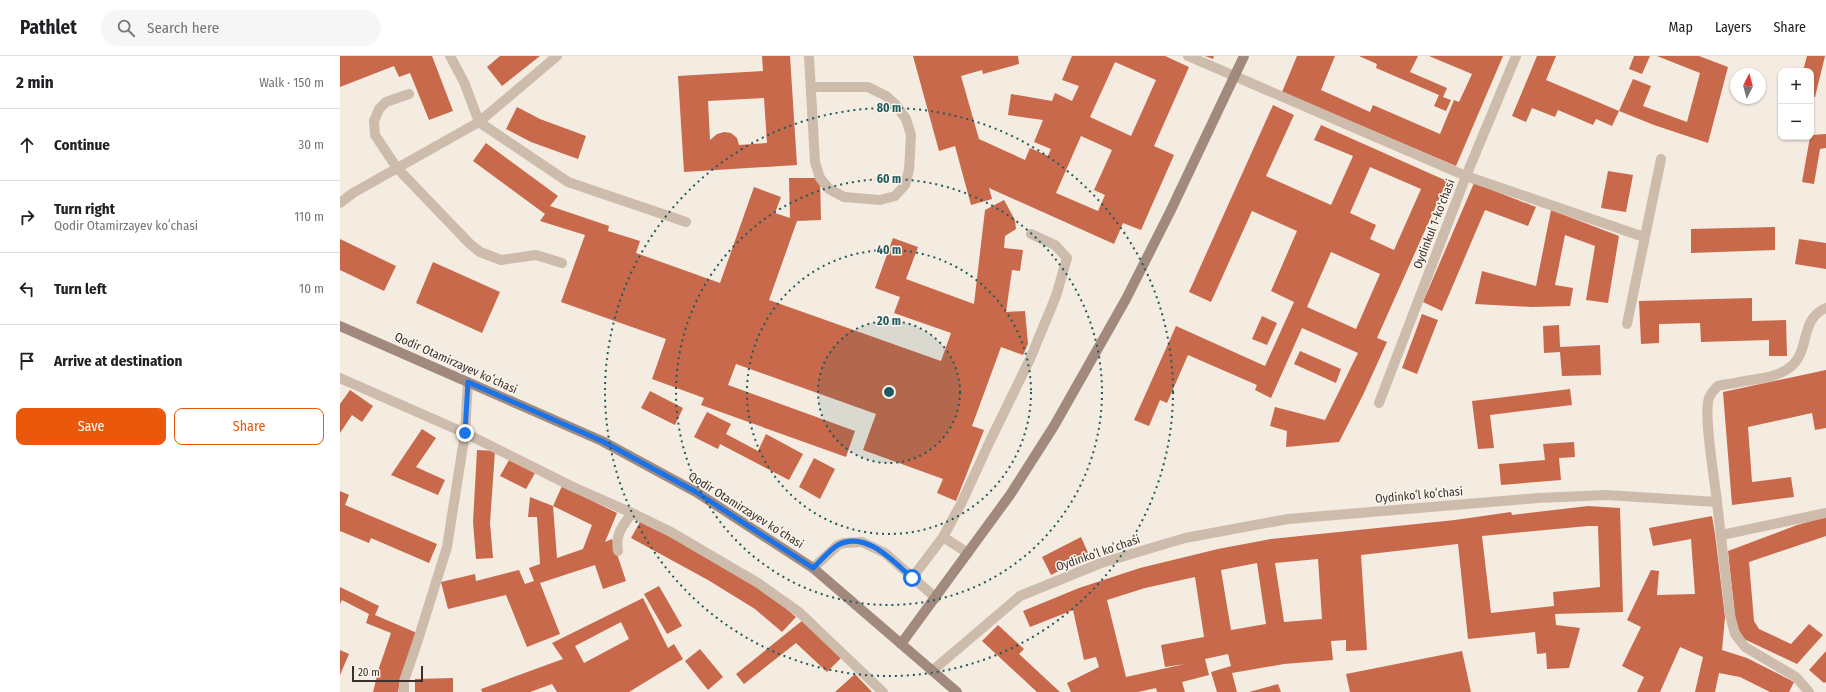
<!DOCTYPE html>
<html lang="en">
<head>
<meta charset="utf-8">
<style>
  body { margin:0; font-family:"Fira Sans Condensed",sans-serif; background:#f6f6f6; color:#202124 }
  .controls { position:absolute; right:12px; top:12px; display:grid; overflow:hidden; border-radius:8px; box-shadow:0 1px 3px #0004 }
  .controls button { width:36px; height:36px; display:grid; place-items:center; padding:0; border:0; border-bottom:1px solid #e0e0e0; background:#fff; color:#202124; font:20px sans-serif }
  .compass { position:absolute; left:1390px; top:12px; width:36px; height:36px; border-radius:50%; background:#fff; box-shadow:0 1px 3px #0004; rotate:6deg }
  .scale { position:absolute; left:12px; bottom:10px; width:71px; box-sizing:border-box; padding-left:4px; border:2px solid #3b302b; border-top:0; font-size:11px; line-height:14px; white-space:nowrap; color:#3b302b; -webkit-text-stroke:3px #fbf5ee; paint-order:stroke }
  .stop { position:absolute; width:12px; height:12px; margin:-9px; border:3px solid #1a73e8; border-radius:50%; background:#fff }
  .stop.end { background:#1a73e8; border-color:#fff; box-shadow:0 1px 4px #0008 }
  .list { margin:0; padding:0; list-style:none }
  h2 { display:flex; justify-content:space-between; align-items:center; height:52px; margin:0; padding:0 16px; font-size:17px }
  h2 small { font-size:13px; font-weight:400; color:#757577 }
  .list li { display:grid; grid-template-columns:26px 1fr auto; gap:12px; align-items:center; box-sizing:border-box; height:72px; padding:0 16px; border-top:1px solid #e0e0e0 }
  .list b { display:block; font-size:15px; white-space:nowrap }
  .list p { margin:0; font-size:13px; white-space:nowrap; color:#757577 }
  .list em { font-size:13px; font-style:normal; color:#757577 }
  .actions { display:flex; gap:8px; padding:12px 16px }
  .actions a { flex:1; padding:9px 0; border:1px solid #ea580c; border-radius:8px; text-align:center; font-size:14px; color:#ea580c }
  .actions .main { background:#ea580c; color:#fff }
  .icon { flex:none; width:22px; height:22px; fill:none; stroke:currentColor; stroke-width:2; stroke-linecap:round; stroke-linejoin:round }
  .map { position:relative; flex:none; width:1486px; height:636px; overflow:hidden }
  header { display:flex; align-items:center; gap:24px; box-sizing:border-box; height:56px; padding:0 20px; background:#fff; border-bottom:1px solid #e0e0e0 }
  header strong { font-size:19px }
  nav { display:flex; gap:22px; margin-inline-start:auto; font-size:14px }
  .search { width:280px; height:36px; background:#f6f6f6; display:flex; align-items:center; gap:10px; box-sizing:border-box; padding:0 14px; border-radius:22px; color:#757577; font-size:15px }
  main { display:flex }
  aside { flex:1; background:#fff }
  .map>svg:first-child { display:block }
  .building { fill:#c8694b; fill-rule:evenodd }
  .lines { fill:none; stroke-linecap:round; stroke-linejoin:round }
  .lane { stroke:#cdbbac; stroke-width:10 }
  .street { stroke:#cdbbac; stroke-width:10 }
  .secondary { stroke:#a18a7d; stroke-width:10 }
  .route { stroke:#1a73e8; stroke-width:5 }
  .ring { fill:none; stroke:#1f5a5e; stroke-width:2; stroke-dasharray:2 4 }
  .labels { text-anchor:middle; stroke-width:3; stroke-linejoin:round; paint-order:stroke }
  .street-label { font-size:12px; fill:#3b302b; stroke:#fbf5ee }
  .centre { fill:#1f5a5e; stroke:#fbf5ee; stroke-width:2 }
  .ring-label { font-size:12px; text-anchor:middle; font-weight:bold; fill:#1f5a5e; stroke:#fbf5ee; stroke-width:3; stroke-linejoin:round; paint-order:stroke }
</style>
</head>
<body>
<header>
<strong>Pathlet</strong>
<div class="search"><svg class="icon" aria-label="search" viewBox="0 0 24 24"><circle cx="10" cy="10" r="6"/><path d="M15 15l6 6"/></svg>Search here</div>
<nav><a>Map</a><a>Layers</a><a>Share</a></nav>
</header>
<main>
<aside>
<h2>2 min<small>Walk · 150 m</small></h2>
<ul class="list">
<li><svg class="icon" aria-label="ahead" viewBox="0 0 24 24"><path d="M12 20V5M6 11l6-6 6 6"/></svg><div><b>Continue</b></div><em>30 m</em></li>
<li><svg class="icon" aria-label="right" viewBox="0 0 24 24"><path d="M7 20v-9h11M14 6l5 5-5 5"/></svg><div><b>Turn right</b><p>Qodir Otamirzayev koʻchasi</p></div><em>110 m</em></li>
<li><svg class="icon" aria-label="left" viewBox="0 0 24 24"><path d="M17 20v-9H6M10 6l-5 5 5 5"/></svg><div><b>Turn left</b></div><em>10 m</em></li>
<li><svg class="icon" aria-label="arrive" viewBox="0 0 24 24"><path d="M6 21V4h12l-3 4 3 4H6"/></svg><div><b>Arrive at destination</b></div></li>
</ul>
<div class="actions"><a class="main">Save</a><a>Share</a></div>
</aside>
<div class="map">
<svg width="1486" height="636" viewBox="0 0 1486 636">
  <rect width="100%" height="100%" fill="#f4ebe1"/>
  <g class="building">
    <polygon points="0,0 92,0 113,55 89,64 70,17 59,21 54,10 0,31"/>
    <polygon points="160,0 200,0 162,30 147,11"/>
    <path d="M422,0H450L457,109L344,116L338,20L423,15ZM424,42L427,87L399,89L397,82L391,77L384,76L377,78L370,84L368,45Z"/>
    <path d="M573,0H678L679,8L643,18L642,14L621,20L639,83L685,104L690,92L708,100L711,93L694,86L703,64L668,59L671,38L712,45L715,37L732,45L739,30L722,24L732,0H825L849,11L814,90L834,99L801,174L783,167L774,188L649,132L652,143L631,149L615,90L599,95ZM775,6L816,24L791,80L750,61ZM741,80L772,94L754,134L765,139L758,155L716,137Z"/>
    <polygon points="865,0 874,0 873,3"/>
    <polygon points="957,0 995,0 981,34 1030,56 1033,49 1100,78 1114,44 1119,46 1132,18 1089,0 1163,0 1116,110 942,36"/>
    <polygon points="1019,0 1078,0 1070,16 1107,32 1103,41 1111,44 1106,55 1094,50 1099,39 1036,12 1037,8"/>
    <polygon points="1197,0 1216,0 1206,24 1279,55 1272,70 1256,63 1253,69 1218,54 1215,61 1192,52 1186,66 1172,60"/>
    <polygon points="1294,0 1310,0 1302,18 1289,13"/>
    <polygon points="1317,0 1359,0 1388,11 1368,87 1314,69 1279,55 1293,23 1311,30 1303,50 1347,66 1360,17"/>
    <polygon points="1467,0 1485,0 1475,41 1471,40 1471,15 1463,15"/>
    <path d="M933,49L954,59L926,120L991,149L1013,100L974,84L981,69L1107,125L1037,282L1047,286L1023,339L999,386L946,391L947,375L930,370L935,351L985,364L1018,297L962,272L931,342L915,334L917,329L848,299L827,347L820,344L809,370L794,364L836,270L925,310L954,246L931,235L957,175L912,155L871,246L849,236ZM1030,111L1081,133L1054,194L1030,183L1036,169L1010,157ZM991,196L1040,218L1016,273L967,251Z"/>
    <polygon points="177,51 200,63 246,80 238,103 191,86 166,73"/>
    <polygon points="1486,78 1486,92 1480,93 1474,128 1462,126 1470,81 1471,79"/>
    <polygon points="146,87 218,140 210,150 269,170 268,175 300,185 296,197 380,227 414,131 441,141 435,157 450,162 449,122 480,122 481,164 457,165 429,244 601,305 611,277 554,257 560,241 535,232 553,182 578,191 566,223 634,248 645,154 664,144 675,164 676,173 665,180 664,192 683,194 680,215 672,214 666,256 685,255 688,288 683,299 661,291 632,370 644,374 616,445 597,437 603,423 523,394 536,358 396,308 388,329 515,375 506,401 361,349 364,342 312,323 326,283 221,246 245,179 200,165 205,158 133,105"/>
    <polygon points="1268,115 1293,119 1286,156 1261,152"/>
    <polygon points="1134,127 1196,151 1188,170 1145,154 1102,255 1083,246"/>
    <polygon points="1211,154 1279,180 1268,247 1246,244 1255,190 1225,179 1215,229 1233,232 1230,250 1192,251 1135,248 1142,215 1196,230"/>
    <polygon points="1435,171 1435,194 1351,197 1351,173"/>
    <polygon points="0,183 56,210 44,235 0,214"/>
    <polygon points="1459,183 1486,187 1486,213 1455,208"/>
    <polygon points="93,206 160,236 142,277 76,247"/>
    <polygon points="1412,242 1412,265 1446,264 1447,300 1429,300 1429,284 1361,286 1360,267 1319,268 1319,287 1301,288 1299,245"/>
    <polygon points="1082,258 1098,264 1077,318 1062,312"/>
    <polygon points="922,260 937,267 927,289 912,283"/>
    <polygon points="1219,269 1220,291 1260,289 1261,319 1222,320 1220,296 1204,297 1203,270"/>
    <polygon points="960,295 1001,313 996,327 954,308"/>
    <polygon points="1486,314 1486,372 1475,374 1472,357 1408,371 1412,426 1451,421 1454,441 1392,449 1383,336"/>
    <polygon points="1230,333 1232,349 1150,359 1154,392 1138,393 1132,345"/>
    <polygon points="10,334 33,350 22,366 12,359 0,377 0,348"/>
    <polygon points="310,335 343,352 335,369 301,352"/>
    <polygon points="367,356 391,368 386,378 418,395 426,378 463,398 449,424 380,388 378,393 354,381"/>
    <polygon points="82,373 96,382 76,411 105,424 98,439 51,419"/>
    <polygon points="1234,386 1235,401 1219,402 1221,424 1161,429 1159,408 1205,404 1203,388"/>
    <polygon points="137,394 155,395 150,467 153,502 136,503 133,466"/>
    <polygon points="474,402 495,413 480,443 459,431"/>
    <polygon points="169,404 195,417 186,433 160,420"/>
    <polygon points="222,430 277,457 265,486 272,483 286,525 263,533 255,509 200,527 220,578 187,591 166,539 108,553 101,526 135,518 136,525 179,514 185,528 194,525 189,512 200,508 197,461 188,461 190,441 213,450 217,502 243,493 252,469 213,450"/>
    <polygon points="0,435 9,439 5,449 97,488 89,507 31,482 29,487 0,475"/>
    <path d="M1248,450L1280,452L1283,556L1215,558L1216,569L1240,572L1229,612L1207,613L1206,597L1197,598L1195,576L1128,583L1118,488L1021,499L1027,594L1006,595V584L991,585L993,604L944,608L892,617L897,636H877L871,616L891,610L888,598L865,603L869,619L842,626L845,636H817L816,632L798,636H731L727,627L759,611L756,601L744,604L733,554L690,571L683,555L739,532L800,512L878,493L931,483L1115,464L1171,456L1172,459ZM1248,470H1258L1260,531L1213,536L1214,550L1151,557L1142,480ZM978,503L982,563L944,566L935,507ZM917,507L926,568L891,574L881,514ZM855,521L864,581L821,589L825,611L845,608L786,621L767,544L805,532Z"/>
    <polygon points="1372,460 1375,478 1385,561 1382,594 1407,602 1454,626 1449,636 1430,636 1400,621 1379,617 1375,636 1355,636 1363,601 1340,591 1320,636 1297,636 1304,621 1282,610 1301,571 1287,564 1311,514 1319,515 1317,539 1355,538 1351,483 1313,490 1309,472"/>
    <polygon points="1486,461 1486,480 1409,506 1414,565 1419,573 1451,588 1469,568 1483,579 1457,608 1404,583 1396,569 1388,495 1457,469"/>
    <polygon points="301,464 429,538 456,561 442,576 415,553 368,524 291,482"/>
    <polygon points="741,481 749,499 711,519 702,501"/>
    <polygon points="319,530 342,570 327,578 304,538"/>
    <polygon points="0,531 39,550 35,559 77,577 61,620 58,636 33,636 39,612 51,577 26,567 29,558 2,544 0,548"/>
    <path d="M303,542L328,592L334,588L343,603L289,636H217L212,628L190,636H142L141,633L223,603L212,587ZM281,566L289,583L244,607L235,590Z"/>
    <polygon points="463,564 502,601 487,616 456,587 404,628 396,618"/>
    <polygon points="658,569 684,593 679,598 720,636 697,636 642,585"/>
    <polygon points="360,593 383,621 368,634 345,605"/>
    <polygon points="0,594 9,598 0,619"/>
    <polygon points="1122,595 1131,636 1010,636 1006,618"/>
    <polygon points="1486,595 1486,626 1484,627 1469,614"/>
    <polygon points="515,618 532,636 495,636"/>
    <polygon points="113,622 113,636 75,636 75,623"/>
    <polygon points="938,628 941,636 909,636"/>
  </g>
  <g class="lines">
    <g class="lane">
      <polyline points="110,0 124,26 139,66 228,126 346,166"/>
      <polyline points="469,0 475,106 480,122 489,133 504,141 540,144 555,140 565,129 569,114 571,79 566,63 556,49 546,40 528,31 471,31"/>
      <polyline points="69,38 46,46 39,53 34,65 35,79 57,112 130,188 140,196 161,204 196,199 222,207"/>
      <polyline points="125,377 231,430 292,457 331,476 418,527 459,556 543,636"/>
      <polyline points="603,481 628,497"/>
      <path d="M278,495C275,477 283,470 292,457"/>
      <polyline points="473,512 498,489 504,487 522,486 545,497 596,542"/>
      <polyline points="572,522 603,481 621,448 650,385 690,303 716,240 727,202 715,189 691,178"/>
    </g>
    <g class="street">
      <polyline points="848,0 1126,120 1304,181"/>
      <polyline points="0,147 13,137 139,66 217,0"/>
      <polyline points="1287,268 1321,103"/>
      <polyline points="0,322 125,377"/>
      <polyline points="1039,347 1126,120 1176,0"/>
      <path d="M1377,446C1375,425 1363,359 1369,342C1370,339 1375,332 1378,330C1384,328 1393,328 1399,326C1415,323 1436,322 1449,312C1472,295 1458,264 1486,252"/>
      <polyline points="1382,479 1486,457"/>
      <polyline points="592,615 680,540 761,507 845,482 948,463 1198,442 1266,439 1377,446 1390,559 1395,578 1405,591 1456,621 1469,636"/>
      <polyline points="64,636 64,625 77,587 107,491 125,377 128,326"/>
    </g>
    <g class="secondary">
      <polyline points="0,270 262,385 356,436 473,512 617,636"/>
      <polyline points="561,588 670,439 714,370 786,243 830,156 904,0"/>
    </g>
  </g>
  <g class="lines">
    <path class="route" d="M125,377L128,326L262,385L356,436L473,512C481,505 489,494 498,489C526,474 554,506 572,522"/>
  </g>
  <circle cx="549" cy="336" r="71" fill="#1f5a5e" fill-opacity=".12"/>
  <g class="ring">
    <circle cx="549" cy="336" r="71"/>
    <circle cx="549" cy="336" r="142"/>
    <circle cx="549" cy="336" r="213"/>
    <circle cx="549" cy="336" r="284"/>
  </g>
  <g class="labels">
    <g class="street-label">
      <text transform="translate(1094 168) rotate(-69)" y="4">Oydinkul 1-ko'chasi</text>
      <text transform="translate(116 307) rotate(24)" y="4">Qodir Otamirzayev koʻchasi</text>
      <text transform="translate(1079 439) rotate(-5)" y="4">Oydinkoʻl koʻchasi</text>
      <text transform="translate(406 454) rotate(32)" y="4">Qodir Otamirzayev koʻchasi</text>
      <text transform="translate(758 497) rotate(-19)" y="4">Oydinkoʻl koʻchasi</text>
    </g>
  </g>
  <circle cx="549" cy="336" r="6" class="centre"/>
  <g class="ring-label">
    <text x="549" y="56">80 m</text>
    <text x="549" y="127">60 m</text>
    <text x="549" y="198">40 m</text>
    <text x="549" y="269">20 m</text>
  </g>
</svg>
<div class="controls">
<button>+</button>
<button>−</button>
</div>
<svg class="compass" viewBox="-18 -18 36 36"><path d="M0-13l5 13h-10z" fill="#e53935"/><path d="M0 13l5-13h-10z" fill="#757577"/></svg>
<div class="scale">20 m</div>
<div class="stop" style="left:572px;top:522px"></div>
<div class="stop end" style="left:125px;top:377px"></div>
</div>
</main>
</body>
</html>
